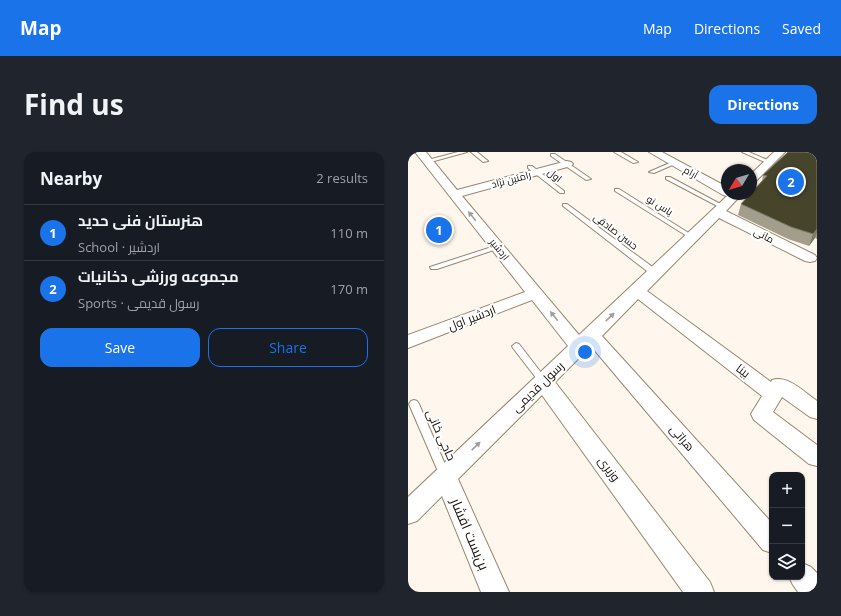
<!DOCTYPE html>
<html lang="en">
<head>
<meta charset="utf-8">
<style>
  body { margin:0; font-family:"Open Sans",Cairo,sans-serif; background:#20242c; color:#f1f3f6 }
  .controls { position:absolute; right:12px; bottom:12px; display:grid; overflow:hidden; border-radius:8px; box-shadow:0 1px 3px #0004 }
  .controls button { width:36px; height:36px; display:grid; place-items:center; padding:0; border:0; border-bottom:1px solid #363941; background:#171b24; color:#f1f3f6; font:20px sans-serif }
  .compass { position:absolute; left:313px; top:12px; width:36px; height:36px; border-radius:50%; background:#171b24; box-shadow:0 1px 3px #0004; rotate:232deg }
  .you { position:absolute; left:177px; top:200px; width:14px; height:14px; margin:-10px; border:3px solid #fff; border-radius:50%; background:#1a73e8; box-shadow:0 0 0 6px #1a73e833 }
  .badge { display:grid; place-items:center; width:26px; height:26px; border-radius:50%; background:#1a73e8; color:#fff; font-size:13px; font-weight:700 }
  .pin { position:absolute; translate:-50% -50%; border:2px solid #fff; box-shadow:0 1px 4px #0006 }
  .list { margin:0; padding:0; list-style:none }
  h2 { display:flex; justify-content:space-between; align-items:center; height:52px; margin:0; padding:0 16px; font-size:17px }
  h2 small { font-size:13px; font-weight:400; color:#9ea1a6 }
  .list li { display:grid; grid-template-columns:26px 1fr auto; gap:12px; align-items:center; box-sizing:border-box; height:56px; padding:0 16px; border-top:1px solid #363941 }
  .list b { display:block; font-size:15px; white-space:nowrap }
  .list p { margin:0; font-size:13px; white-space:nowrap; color:#9ea1a6 }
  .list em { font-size:13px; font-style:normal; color:#9ea1a6 }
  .actions { display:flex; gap:8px; padding:12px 16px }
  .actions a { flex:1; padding:9px 0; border:1px solid #1a73e8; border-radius:12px; text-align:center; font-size:14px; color:#1a73e8 }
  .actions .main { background:#1a73e8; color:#fff }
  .icon { flex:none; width:22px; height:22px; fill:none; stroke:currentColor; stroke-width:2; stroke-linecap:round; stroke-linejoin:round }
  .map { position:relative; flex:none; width:409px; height:440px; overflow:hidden; border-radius:12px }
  header { display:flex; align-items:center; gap:24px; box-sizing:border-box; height:56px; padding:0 20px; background:#1a73e8; color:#fff }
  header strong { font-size:19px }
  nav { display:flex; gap:22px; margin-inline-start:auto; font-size:14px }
  .intro { display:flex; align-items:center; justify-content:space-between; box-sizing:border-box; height:96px; padding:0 24px }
  h1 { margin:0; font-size:28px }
  .button { padding:10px 18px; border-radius:12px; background:#1a73e8; color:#fff; font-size:14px; font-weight:700 }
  main { display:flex; gap:24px; padding:0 24px }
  aside { flex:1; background:#171b24; border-radius:12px; box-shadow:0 1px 3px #0004 }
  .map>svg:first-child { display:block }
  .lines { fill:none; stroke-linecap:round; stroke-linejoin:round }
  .lane-casing { stroke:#98866f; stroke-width:2 }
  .street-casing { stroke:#98866f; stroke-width:2 }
  .lane { fill:#fff; fill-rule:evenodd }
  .street { fill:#fff; fill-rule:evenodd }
  .wall { fill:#a29e8c }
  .shaded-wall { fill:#7e7a65 }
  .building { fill:#46442b; stroke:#7e7a65 }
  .oneway { fill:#a19e9b }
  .labels { text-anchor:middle; stroke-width:4; stroke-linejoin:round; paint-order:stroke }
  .far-street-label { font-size:10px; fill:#140d05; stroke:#fff }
  .street-label { font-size:12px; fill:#140d05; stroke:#fff }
  .near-street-label { font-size:14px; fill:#140d05; stroke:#fff }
</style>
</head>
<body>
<header>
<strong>Map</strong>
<nav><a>Map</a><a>Directions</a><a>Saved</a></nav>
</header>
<div class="intro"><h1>Find us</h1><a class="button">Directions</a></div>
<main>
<aside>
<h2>Nearby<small>2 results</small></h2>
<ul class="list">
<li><span class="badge">1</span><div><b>هنرستان فنی حدید</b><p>School · اردشیر</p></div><em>110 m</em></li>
<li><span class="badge">2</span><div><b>مجموعه ورزشی دخانیات</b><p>Sports · رسول قدیمی</p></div><em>170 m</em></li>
</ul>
<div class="actions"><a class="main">Save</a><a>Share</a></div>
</aside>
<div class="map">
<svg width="409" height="440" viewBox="0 0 409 440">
  <rect width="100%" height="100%" fill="#fff7ed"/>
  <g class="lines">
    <g class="lane-casing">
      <g id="lane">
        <polygon points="50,0 59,0 19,11 16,9"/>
        <polygon points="63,0 69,0 80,9 75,10"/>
        <polygon points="206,0 213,0 230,10 225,11"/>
        <polygon points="334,0 341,0 364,10 359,11"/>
        <polygon points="143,2 147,2 183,27 178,28 143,4"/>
        <polygon points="264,10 269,11 246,21 241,20"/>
        <polygon points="120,14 124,14 156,39 156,41 152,41 120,16"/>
        <polygon points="258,25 262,25 318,55 313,56 258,27"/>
        <polygon points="207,37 211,37 287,85 282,86 207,39"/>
        <polygon points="155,52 159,52 250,119 250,123 244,123 155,54"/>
        <polygon points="90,93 92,94 92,96 29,117 23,117 22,115"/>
        <polygon points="108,191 111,192 138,227 140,229 138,231 132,231 105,196 104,194"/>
        <polygon points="6,248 9,249 11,252 42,324 41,327 37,329 33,327 32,324 1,252 3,249"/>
      </g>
    </g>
    <g class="street-casing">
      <g id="street">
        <path d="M7,0H18L49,38L159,9L163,10L165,12L163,14L54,44L171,183L319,44L315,43L241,0H254L319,35V42H334L318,59L407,103L409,106L407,109L402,110L397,109L311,66L239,139L363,230L364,228C380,223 396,240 409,249V267L402,265L374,245L365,260L409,293V314L401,312L346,268L343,262L354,244L230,147L194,184L364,371V401L355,398L183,194L147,230L302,430L306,440H275L134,243L50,327L101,440H73L34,344L9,369L0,372V345L160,194L124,148L0,196V183L117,140Z"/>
        <polygon points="366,0 377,0 347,30 343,32 343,22"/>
        <polygon points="394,411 403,415 409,421 409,440 390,440 385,433 381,425 394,425"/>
      </g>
    </g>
    <use href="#lane" class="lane"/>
    <use href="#street" class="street"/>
  </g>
  <polygon class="wall" points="409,0 409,87 407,86 401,94 380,87 330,63 333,52 354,29 355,23"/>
  <polygon class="shaded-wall" points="409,77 409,80 407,86 401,94 405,82"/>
  <polygon class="building" points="380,0 409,0 409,77 405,82 383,75 333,52 342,42 343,42 343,41 359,24 355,23"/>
  <defs><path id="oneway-solid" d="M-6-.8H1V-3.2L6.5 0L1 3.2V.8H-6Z"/></defs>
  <g class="oneway">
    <use href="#oneway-solid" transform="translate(64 64) rotate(-129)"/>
    <use href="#oneway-solid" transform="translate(146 164) rotate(-129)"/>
    <use href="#oneway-solid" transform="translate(202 165) rotate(-44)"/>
    <use href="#oneway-solid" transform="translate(68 294) rotate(-44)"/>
  </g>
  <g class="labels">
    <g class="far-street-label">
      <text transform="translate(283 20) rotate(29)" y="4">آرام</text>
      <text transform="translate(147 23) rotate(38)" y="4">اول</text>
      <text transform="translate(103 27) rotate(-15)" y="4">رامتین نژاد</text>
      <text transform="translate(252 53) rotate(32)" y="4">یاس نو</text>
      <text transform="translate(208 79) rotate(37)" y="4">حسن صادقی</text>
      <text transform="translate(356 83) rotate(27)" y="4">مانی</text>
      <text transform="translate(92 97) rotate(51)" y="4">اردشیر</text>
    </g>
    <g class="street-label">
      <text transform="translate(64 166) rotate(-21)" y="4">اردشیر اول</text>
      <text transform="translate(335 219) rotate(37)" y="4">بینا</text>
      <text transform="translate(130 235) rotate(-44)" y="4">رسول قدیمی</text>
      <text transform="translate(33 283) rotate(66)" y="4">حاجی خانی</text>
      <text transform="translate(274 286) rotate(49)" y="4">هراتی</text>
      <text transform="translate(201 317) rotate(53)" y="4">وزیری</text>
    </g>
    <g class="near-street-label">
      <text transform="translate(62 382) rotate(67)" y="5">بن‌بست افشار</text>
    </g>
  </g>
</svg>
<div class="controls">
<button>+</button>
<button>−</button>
<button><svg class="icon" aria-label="layers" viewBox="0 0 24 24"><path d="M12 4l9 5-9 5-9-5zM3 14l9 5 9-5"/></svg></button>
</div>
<svg class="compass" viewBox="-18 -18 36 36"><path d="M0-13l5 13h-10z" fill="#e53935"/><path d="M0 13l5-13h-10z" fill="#9ea1a6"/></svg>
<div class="you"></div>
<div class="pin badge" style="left:31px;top:78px">1</div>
<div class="pin badge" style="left:383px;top:30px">2</div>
</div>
</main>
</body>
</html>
